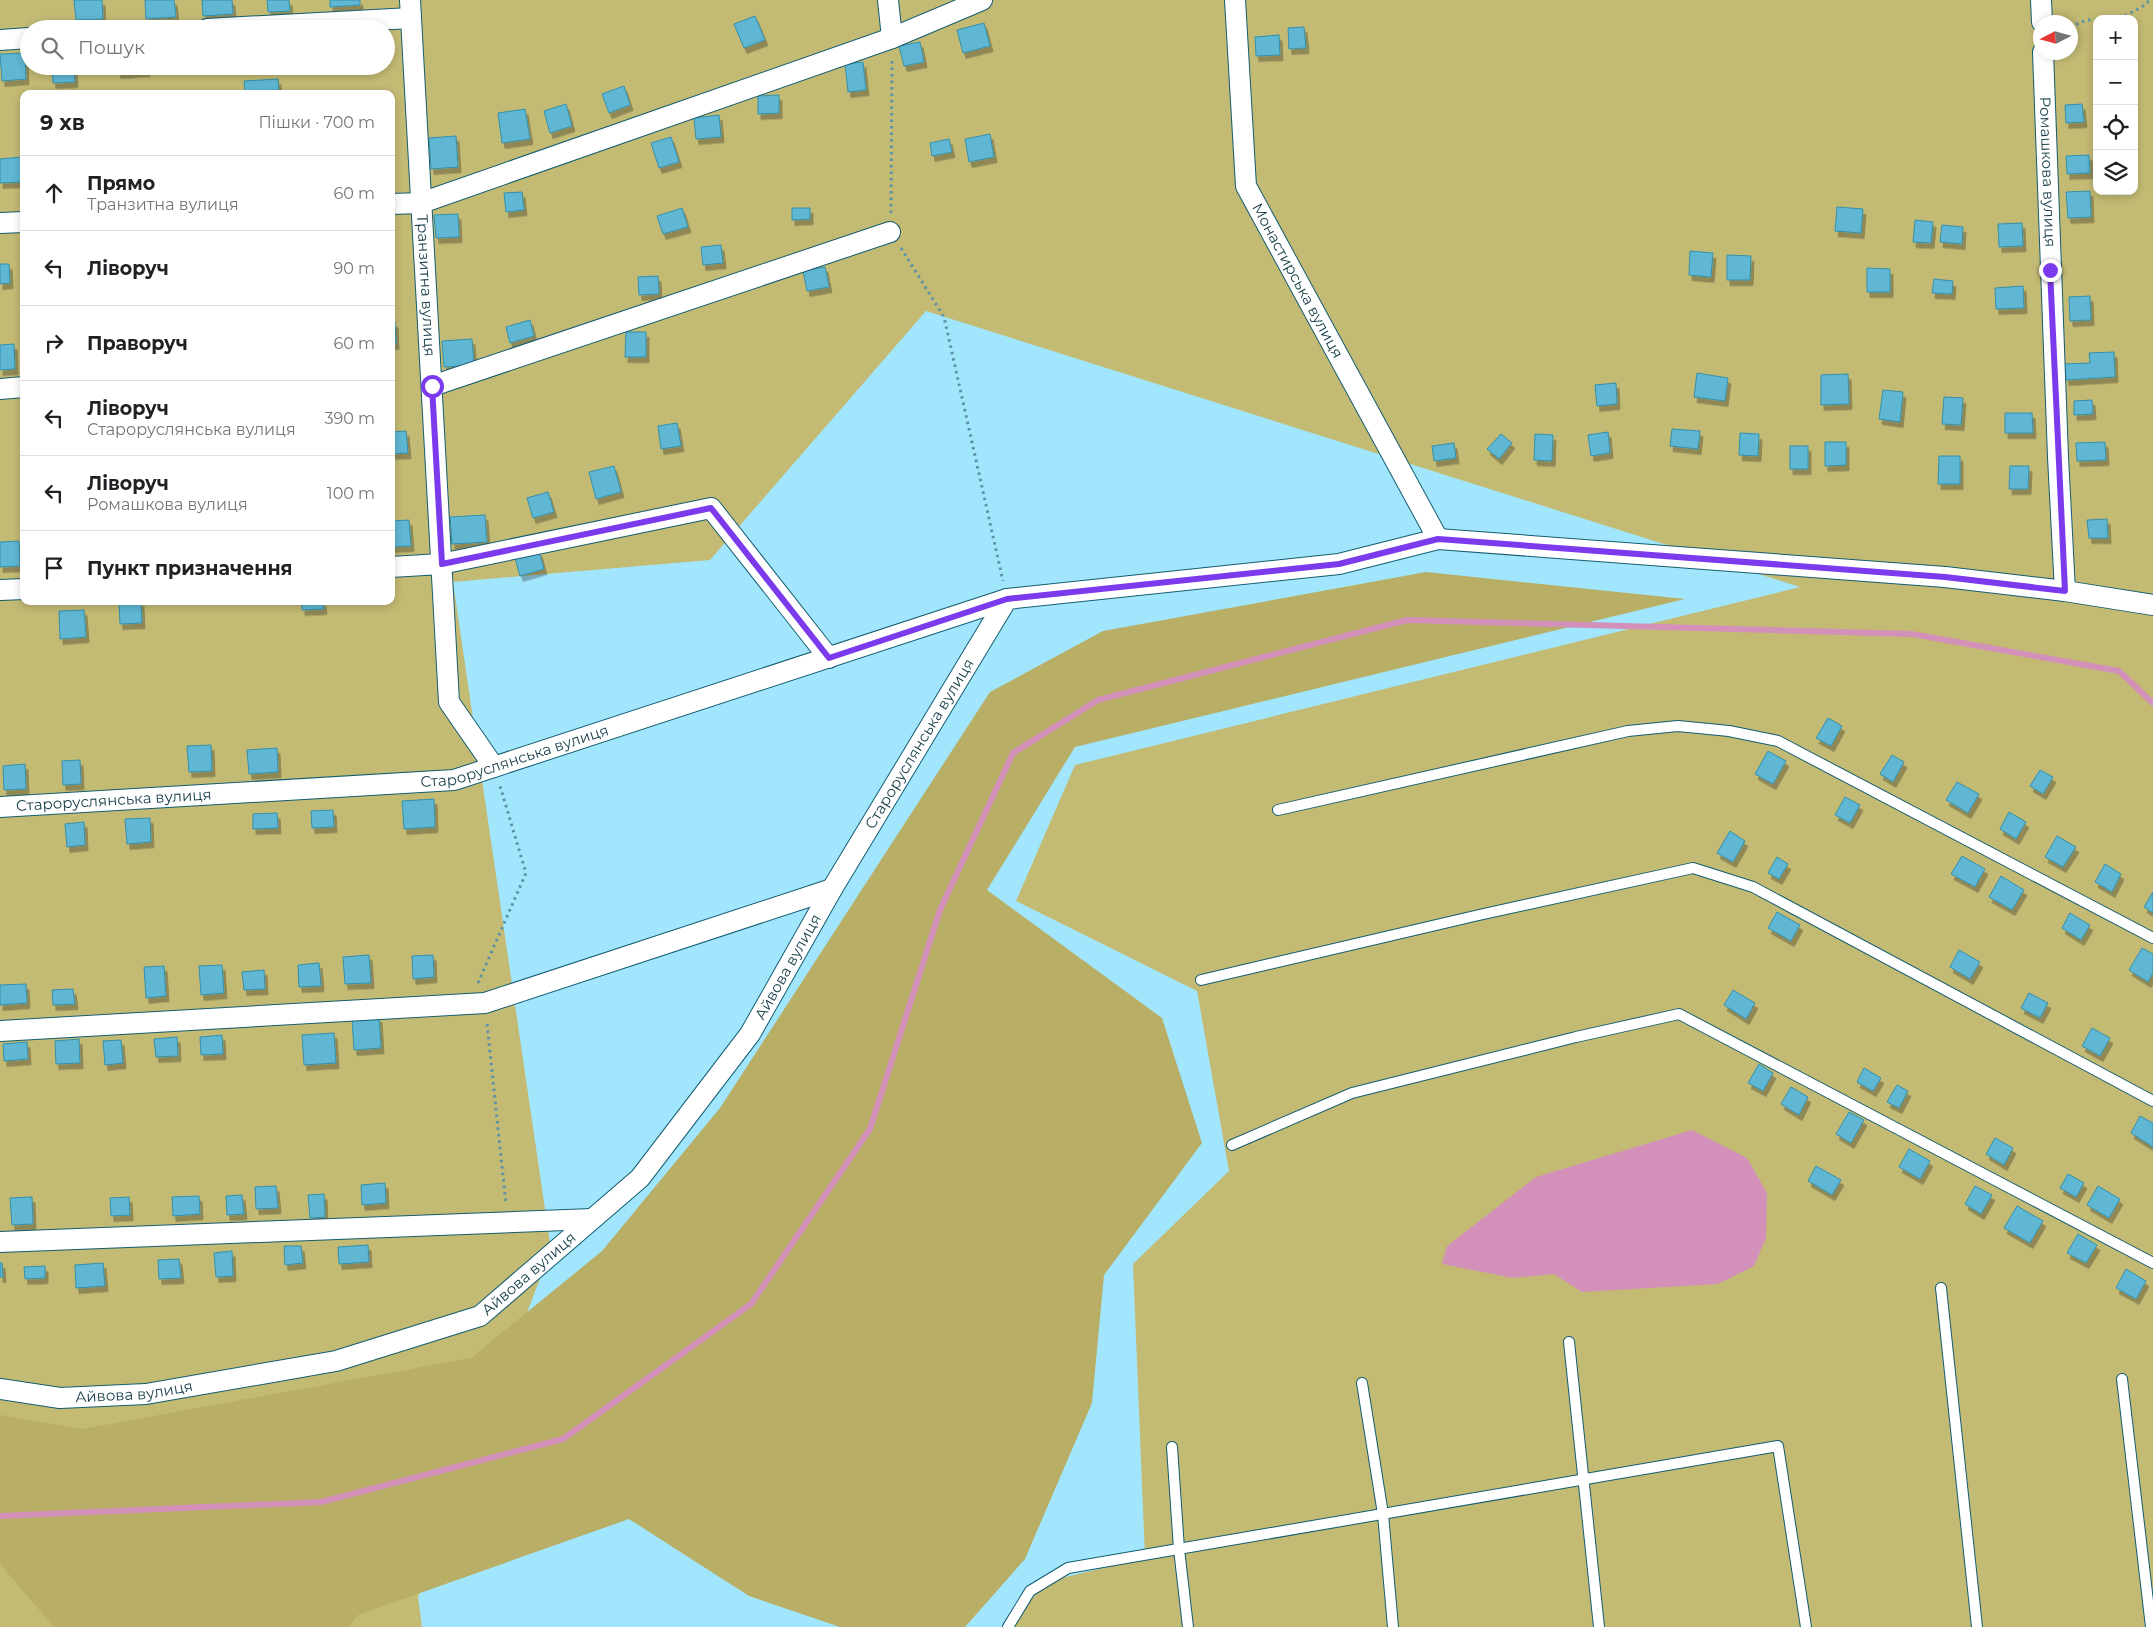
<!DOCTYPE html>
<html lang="uk">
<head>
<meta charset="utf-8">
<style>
  body { margin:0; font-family:Montserrat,sans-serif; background:#f6f6f6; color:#202124 }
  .controls { position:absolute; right:15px; top:15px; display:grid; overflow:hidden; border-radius:10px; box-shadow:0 2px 8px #0003 }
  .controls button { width:45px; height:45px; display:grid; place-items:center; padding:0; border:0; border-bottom:1px solid #e0e0e0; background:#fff; color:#202124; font:25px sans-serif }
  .compass { position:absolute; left:2033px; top:15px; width:45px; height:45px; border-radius:50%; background:#fff; box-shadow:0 2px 8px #0003; rotate:264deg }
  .stop { position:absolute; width:15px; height:15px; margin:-11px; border:4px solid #7c3aed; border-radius:50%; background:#fff }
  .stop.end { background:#7c3aed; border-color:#fff; box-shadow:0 1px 5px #0008 }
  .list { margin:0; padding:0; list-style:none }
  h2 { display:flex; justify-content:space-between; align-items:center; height:65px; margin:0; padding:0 20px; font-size:21px }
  h2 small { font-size:16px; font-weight:400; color:#757577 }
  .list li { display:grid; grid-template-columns:32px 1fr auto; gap:15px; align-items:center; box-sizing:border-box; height:75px; padding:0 20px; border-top:1px solid #e0e0e0 }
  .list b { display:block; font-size:19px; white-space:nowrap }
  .list p { margin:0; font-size:16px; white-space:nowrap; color:#757577 }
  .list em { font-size:16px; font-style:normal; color:#757577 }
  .icon { flex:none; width:28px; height:28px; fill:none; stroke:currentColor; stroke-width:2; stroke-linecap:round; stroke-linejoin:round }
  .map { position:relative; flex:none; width:2153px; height:1627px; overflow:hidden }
  .search { position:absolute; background:#fff; box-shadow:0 2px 8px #0003; left:20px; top:20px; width:375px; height:55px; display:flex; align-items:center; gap:12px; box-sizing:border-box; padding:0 18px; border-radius:28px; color:#757577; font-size:19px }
  .panel { position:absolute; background:#fff; box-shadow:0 2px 8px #0003; left:20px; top:90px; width:375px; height:515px; border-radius:10px }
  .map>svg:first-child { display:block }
  .green { fill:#c3ba74; fill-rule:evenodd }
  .forest { fill:#b8ae65 }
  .water { fill:#d391ba }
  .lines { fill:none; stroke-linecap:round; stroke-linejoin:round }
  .stream { stroke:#d391ba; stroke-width:6 }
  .building { fill:#5fb7d3; stroke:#3590ab; filter:url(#shadow) }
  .service-casing { stroke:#145d71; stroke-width:12 }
  .minor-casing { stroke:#145d71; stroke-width:22 }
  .path { stroke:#5e92a4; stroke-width:3; stroke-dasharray:2.5 4; stroke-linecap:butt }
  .service { stroke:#fff; stroke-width:10 }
  .minor { stroke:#fff; stroke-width:20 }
  .route { stroke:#7c3aed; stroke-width:6 }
  .labels { text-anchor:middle; stroke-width:4; stroke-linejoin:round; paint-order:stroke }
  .street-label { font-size:15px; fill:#1d424e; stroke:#fbfbfb }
</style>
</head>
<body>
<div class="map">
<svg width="2153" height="1627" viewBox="0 0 2153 1627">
  <defs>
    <filter id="shadow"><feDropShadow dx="3" dy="5.5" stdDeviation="0" flood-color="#0004"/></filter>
  </defs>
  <rect width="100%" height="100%" fill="#a2e6fe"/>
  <path class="green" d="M0,0H2153V1627H1014L1019,1612L1049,1581L1145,1558L1133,1264L1229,1171L1197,991L1016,901L1075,765L1800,587L926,311L710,560L453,582L551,1250L418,1597L422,1627H0ZM2097,19H2134V191H2097ZM2040,22H2070V52H2040ZM29,29H386V66H29ZM24,94H391V601H24Z"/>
  <polygon class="forest" points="1426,572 1685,599 1075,747 987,890 1162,1018 1202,1143 1104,1275 1092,1403 1025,1559 965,1627 840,1627 749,1596 629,1519 358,1615 349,1627 54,1627 0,1564 0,1415 83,1429 471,1358 602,1251 720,1108 990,692 1103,631"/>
  <polygon class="water" points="1692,1130 1747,1158 1767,1193 1766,1238 1754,1266 1718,1284 1582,1292 1554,1274 1513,1278 1442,1264 1447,1246 1536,1177"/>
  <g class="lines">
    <polyline class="stream" points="0,1516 321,1502 563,1439 751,1304 870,1129 940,910 1013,753 1098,700 1407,620 1912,634 2119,671 2153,703"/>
  </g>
  <g class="building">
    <polygon points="74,0 102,0 103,19 76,20"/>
    <polygon points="145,0 174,0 176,17 146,19"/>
    <polygon points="202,0 232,0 233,14 203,16"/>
    <polygon points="267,0 289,0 290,11 268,12"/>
    <polygon points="330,0 360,0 360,5 330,7"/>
    <polygon points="755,16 765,40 744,48 734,24"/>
    <polygon points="984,23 990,46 963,53 957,30"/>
    <polygon points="1304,27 1306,48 1289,49 1288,28"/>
    <polygon points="1279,35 1280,55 1256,56 1255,37"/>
    <polygon points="920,42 924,62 904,66 899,46"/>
    <polygon points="25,53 26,79 2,81 0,54"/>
    <polygon points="863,62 866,90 848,92 845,64"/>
    <polygon points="52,66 74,66 75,82 53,83"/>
    <polygon points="117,66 147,66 147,71 118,73"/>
    <polygon points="278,79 279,94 245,94 244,81"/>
    <polygon points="624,86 630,105 609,113 602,94"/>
    <polygon points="779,95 779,113 758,114 758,96"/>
    <polygon points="566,104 572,126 550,133 544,111"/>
    <polygon points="2082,104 2084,122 2066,123 2065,105"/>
    <polygon points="525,109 530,139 502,143 498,113"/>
    <polygon points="719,115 721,137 696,139 694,118"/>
    <polygon points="990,134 994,157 969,162 965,139"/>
    <polygon points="456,136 458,167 431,169 429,138"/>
    <polygon points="671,137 679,162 659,168 651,143"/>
    <polygon points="949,139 952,152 932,156 930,143"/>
    <polygon points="2089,155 2090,173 2067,174 2066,156"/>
    <polygon points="22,157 23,182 0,183 0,159"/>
    <polygon points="2090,191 2091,217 2068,218 2066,192"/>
    <polygon points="522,192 524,210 506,212 504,193"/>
    <polygon points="1837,207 1863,209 1861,233 1835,231"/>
    <polygon points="682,208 688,227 663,234 657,216"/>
    <polygon points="792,208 810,208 810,219 792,220"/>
    <polygon points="458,214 459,237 436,238 434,215"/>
    <polygon points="1915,220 1933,222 1931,243 1913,242"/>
    <polygon points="2022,223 2023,246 1999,247 1998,224"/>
    <polygon points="1942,225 1963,227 1962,244 1940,242"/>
    <polygon points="721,245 723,263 703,265 701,247"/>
    <polygon points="1690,251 1713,253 1711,277 1689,275"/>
    <polygon points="1727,255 1751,256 1750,280 1727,280"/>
    <polygon points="0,264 9,264 10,283 0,284"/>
    <polygon points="825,267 829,287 807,291 803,271"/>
    <polygon points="1867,268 1890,269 1890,292 1867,292"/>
    <polygon points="658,276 659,294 639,295 638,277"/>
    <polygon points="1934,279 1953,281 1952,294 1932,293"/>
    <polygon points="2023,286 2024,308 1996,309 1995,288"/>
    <polygon points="2090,296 2091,320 2070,321 2069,297"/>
    <polygon points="530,320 534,336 510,343 506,327"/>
    <polygon points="391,322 395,322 396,344 391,344"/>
    <polygon points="626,332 646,332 646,357 625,357"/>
    <polygon points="472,339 474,365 444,367 442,341"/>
    <polygon points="14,344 15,369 0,370 0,345"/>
    <polygon points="2114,352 2115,377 2066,380 2064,364 2090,363 2089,353"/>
    <polygon points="1697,373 1728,378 1725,401 1694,397"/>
    <polygon points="1848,374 1849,404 1821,405 1821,375"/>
    <polygon points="1616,383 1617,404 1597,406 1595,385"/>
    <polygon points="1883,390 1903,392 1900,422 1879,419"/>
    <polygon points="1944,397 1963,398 1961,425 1942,424"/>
    <polygon points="2092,400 2093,414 2074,415 2074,401"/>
    <polygon points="2005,413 2032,413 2033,433 2005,433"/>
    <polygon points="677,423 681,446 661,449 658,426"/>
    <polygon points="1672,429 1700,431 1698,449 1670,446"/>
    <polygon points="406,431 408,453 391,454 391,432"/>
    <polygon points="1608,432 1610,453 1591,456 1588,435"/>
    <polygon points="1740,433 1759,434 1758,456 1739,455"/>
    <polygon points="1501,434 1512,443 1499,459 1487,449"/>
    <polygon points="1535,434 1553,435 1552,461 1534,460"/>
    <polygon points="1825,442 1846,442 1846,465 1825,466"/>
    <polygon points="2105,442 2106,460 2077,461 2076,443"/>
    <polygon points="1454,443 1456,458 1434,461 1432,446"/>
    <rect x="1790" y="446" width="18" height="23"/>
    <polygon points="1939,456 1960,456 1960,484 1938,484"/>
    <polygon points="614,466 621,492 596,499 589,472"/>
    <polygon points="2010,466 2029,466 2028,489 2009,489"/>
    <polygon points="548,492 554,512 533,518 527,498"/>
    <polygon points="485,515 487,542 452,544 450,517"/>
    <polygon points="2107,519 2108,538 2089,538 2087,520"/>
    <polygon points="409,520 411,546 391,547 391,521"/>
    <polygon points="19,541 20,566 0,567 0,542"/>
    <polygon points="539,551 544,569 520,576 515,558"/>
    <polygon points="141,601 142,623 120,624 119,602"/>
    <polygon points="302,601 323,601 324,609 302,610"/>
    <polygon points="84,610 86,637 60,639 59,611"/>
    <polygon points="1828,718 1842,726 1831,746 1816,738"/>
    <polygon points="211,745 212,771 189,772 187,746"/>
    <polygon points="277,748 278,772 249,774 247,750"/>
    <polygon points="1768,751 1786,761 1773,784 1755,774"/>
    <polygon points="1892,755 1904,762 1893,782 1880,774"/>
    <polygon points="80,760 81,784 63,785 62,761"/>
    <polygon points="25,764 26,789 4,790 3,766"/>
    <polygon points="2040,770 2053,777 2043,794 2030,786"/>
    <polygon points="1957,782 1979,794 1968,813 1946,800"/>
    <polygon points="1845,797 1860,805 1850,823 1835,815"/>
    <polygon points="434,799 435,827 404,829 402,801"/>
    <polygon points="333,810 334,827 312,828 311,811"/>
    <polygon points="2009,812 2026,822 2016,839 2000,829"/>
    <polygon points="277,813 278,828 253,829 253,814"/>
    <polygon points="150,818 151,842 127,844 125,819"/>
    <polygon points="84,822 85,845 67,847 65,824"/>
    <polygon points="1730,831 1745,841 1733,862 1717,853"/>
    <polygon points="2057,836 2076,847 2063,867 2045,857"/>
    <polygon points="1962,856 1985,869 1975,887 1951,874"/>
    <polygon points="1777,857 1788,864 1779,879 1768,873"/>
    <polygon points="2105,864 2121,874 2112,892 2095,882"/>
    <polygon points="2001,876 2024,890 2012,910 1989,897"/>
    <polygon points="2153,892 2153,913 2144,907"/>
    <polygon points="1777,912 1800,925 1791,941 1768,928"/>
    <polygon points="2070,913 2090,925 2081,940 2062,928"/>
    <polygon points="2142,948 2153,954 2153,973 2148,982 2129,970"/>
    <polygon points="1959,950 1980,962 1970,979 1950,967"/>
    <polygon points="369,955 371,983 345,984 343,957"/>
    <polygon points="433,955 434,977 413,979 412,956"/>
    <polygon points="319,963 321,986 299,987 298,965"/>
    <polygon points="222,965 224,993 201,995 199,966"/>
    <polygon points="164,966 166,996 146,998 144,967"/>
    <polygon points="264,970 265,989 244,990 242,972"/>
    <polygon points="26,984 27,1003 0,1005 0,985"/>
    <polygon points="73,989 75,1004 53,1005 52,990"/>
    <polygon points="1733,990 1755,1003 1746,1019 1724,1005"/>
    <polygon points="2029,993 2048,1003 2040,1018 2021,1008"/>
    <polygon points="379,1017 381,1048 354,1050 352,1018"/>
    <polygon points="2092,1028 2110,1038 2100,1056 2082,1046"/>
    <polygon points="334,1033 336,1063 304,1065 302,1035"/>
    <polygon points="222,1035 223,1054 201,1055 200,1037"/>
    <polygon points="177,1037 178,1056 156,1057 154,1039"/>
    <polygon points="79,1039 80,1063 56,1064 55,1041"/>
    <polygon points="121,1040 123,1063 105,1065 103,1041"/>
    <polygon points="27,1042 28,1059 4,1061 3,1044"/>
    <polygon points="1759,1064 1773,1073 1763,1091 1748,1083"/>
    <polygon points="1864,1068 1881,1078 1873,1091 1857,1082"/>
    <polygon points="1897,1085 1908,1091 1899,1108 1887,1102"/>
    <polygon points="1791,1087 1808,1097 1799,1115 1781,1104"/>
    <polygon points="1849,1112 1864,1120 1851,1143 1836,1134"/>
    <polygon points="2140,1116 2153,1123 2153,1147 2131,1133"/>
    <polygon points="1995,1138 2013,1148 2004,1165 1986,1154"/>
    <polygon points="1909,1149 1930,1161 1920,1179 1899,1167"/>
    <polygon points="1816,1166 1841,1180 1832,1195 1808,1181"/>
    <polygon points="2068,1174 2084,1183 2076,1197 2060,1188"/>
    <polygon points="385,1183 386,1203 362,1205 361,1185"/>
    <polygon points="276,1186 278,1208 256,1209 255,1187"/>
    <polygon points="1975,1186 1992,1195 1981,1214 1965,1204"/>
    <polygon points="2098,1186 2120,1199 2109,1218 2087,1205"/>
    <polygon points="324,1194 325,1217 310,1218 308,1195"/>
    <polygon points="242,1195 244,1214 227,1215 226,1196"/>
    <polygon points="199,1196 200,1214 173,1216 172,1197"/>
    <polygon points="32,1197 33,1224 12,1225 10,1198"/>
    <polygon points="129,1197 130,1215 111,1216 110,1198"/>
    <polygon points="2017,1206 2043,1221 2030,1243 2004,1228"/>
    <polygon points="2078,1234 2097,1245 2086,1263 2067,1253"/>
    <polygon points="368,1245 369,1262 339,1264 338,1247"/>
    <polygon points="284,1246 301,1246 303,1263 285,1265"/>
    <polygon points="232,1251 233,1276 216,1277 214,1253"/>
    <polygon points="179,1259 181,1278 159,1279 158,1260"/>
    <polygon points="0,1263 2,1263 3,1277 0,1277"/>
    <polygon points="103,1263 105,1286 76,1288 75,1265"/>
    <polygon points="45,1266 45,1278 25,1279 24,1267"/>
    <polygon points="2126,1269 2146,1281 2136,1299 2116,1288"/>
  </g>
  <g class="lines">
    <g class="service-casing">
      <g id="service">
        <polyline points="1278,810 1628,731 1678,726 1729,731 1778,741 2153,938"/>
        <polyline points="1201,980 1479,915 1693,868 1753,887 2153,1101"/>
        <polyline points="1232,1145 1352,1093 1576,1037 1679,1014 2153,1263"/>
        <polyline points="1941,1288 1977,1627"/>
        <polyline points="1569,1342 1599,1627"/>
        <polyline points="2122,1379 2151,1627"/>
        <polyline points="1362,1383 1383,1514 1393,1627"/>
        <polyline points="1172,1447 1179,1549 1188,1627"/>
        <polyline points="1008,1627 1030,1591 1068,1568 1778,1446 1806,1627"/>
      </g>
    </g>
    <g class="minor-casing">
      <g id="minor">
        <path id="s1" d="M410,0L449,702L494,767"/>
        <polyline points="888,0 892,38"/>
        <path id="s2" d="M1235,0L1246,186L1438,539"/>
        <polyline points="2041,0 2042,22"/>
        <polyline points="207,29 411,18"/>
        <polyline points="0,40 29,38"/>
        <path id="s3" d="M2043,52L2058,457L2065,591"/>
        <polyline points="391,204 421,203 892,38 982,0"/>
        <polyline points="0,223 24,222"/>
        <polyline points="432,386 890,232"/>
        <polyline points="0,389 24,387"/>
        <polyline points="391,567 441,564 711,508 829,658"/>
        <polyline points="0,590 24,589"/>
        <path id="s4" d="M0,807L454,780L1007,599"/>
        <polyline points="0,1031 485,1003 832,889"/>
        <polyline points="0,1242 592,1219"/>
        <path id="s5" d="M0,1389L60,1398L146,1394L336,1361L480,1316L640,1178L750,1034L832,889L1007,599L1339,564L1438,539L1945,577L2065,591L2153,605"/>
      </g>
    </g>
    <g class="path">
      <polyline points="2119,19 2142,7 2150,0"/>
      <polyline points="2070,27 2086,20 2097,20"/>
      <polyline points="891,213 892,59"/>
      <polyline points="901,248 944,317 1003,581"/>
      <polyline points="478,983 526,873 500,786"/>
      <polyline points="487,1024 506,1204"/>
    </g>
    <use href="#service" class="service"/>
    <use href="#minor" class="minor"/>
  </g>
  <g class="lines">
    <polyline class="route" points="432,386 442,564 711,508 829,658 1007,599 1339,564 1438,539 1945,577 2065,591 2050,270"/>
  </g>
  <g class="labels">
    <g class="street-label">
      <text dy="5" stroke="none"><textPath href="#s3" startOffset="120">Ромашкова вулиця</textPath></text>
      <text dy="5" stroke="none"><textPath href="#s2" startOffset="294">Монастирська вулиця</textPath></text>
      <text dy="5" stroke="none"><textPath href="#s1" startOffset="286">Транзитна вулиця</textPath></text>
      <text dy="5" stroke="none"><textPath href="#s5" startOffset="1219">Староруслянська вулиця</textPath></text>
      <text dy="5" stroke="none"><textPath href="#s4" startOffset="519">Староруслянська вулиця</textPath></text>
      <text dy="5" stroke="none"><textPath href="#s4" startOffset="114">Староруслянська вулиця</textPath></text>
      <text dy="5" stroke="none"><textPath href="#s5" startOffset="960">Айвова вулиця</textPath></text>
      <text dy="5" stroke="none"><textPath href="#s5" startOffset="555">Айвова вулиця</textPath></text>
      <text dy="5" stroke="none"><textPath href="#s5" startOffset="135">Айвова вулиця</textPath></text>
    </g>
  </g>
</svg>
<div class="controls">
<button>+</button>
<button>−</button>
<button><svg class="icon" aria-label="locate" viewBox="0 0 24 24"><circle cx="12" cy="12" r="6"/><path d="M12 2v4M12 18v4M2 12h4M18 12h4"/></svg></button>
<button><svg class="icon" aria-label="layers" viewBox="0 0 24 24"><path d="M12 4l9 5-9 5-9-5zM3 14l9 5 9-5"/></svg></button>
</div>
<svg class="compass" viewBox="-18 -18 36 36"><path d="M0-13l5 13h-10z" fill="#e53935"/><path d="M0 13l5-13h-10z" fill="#757577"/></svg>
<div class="stop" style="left:432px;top:386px"></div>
<div class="stop end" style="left:2050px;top:270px"></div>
<div class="search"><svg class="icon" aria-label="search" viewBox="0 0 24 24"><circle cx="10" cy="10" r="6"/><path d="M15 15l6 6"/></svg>Пошук</div>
<section class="panel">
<h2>9 хв<small>Пішки · 700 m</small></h2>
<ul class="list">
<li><svg class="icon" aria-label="ahead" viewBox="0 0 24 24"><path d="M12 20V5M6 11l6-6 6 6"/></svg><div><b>Прямо</b><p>Транзитна вулиця</p></div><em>60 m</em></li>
<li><svg class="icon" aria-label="left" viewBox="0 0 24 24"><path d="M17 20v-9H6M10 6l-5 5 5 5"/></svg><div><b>Ліворуч</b></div><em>90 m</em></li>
<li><svg class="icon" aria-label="right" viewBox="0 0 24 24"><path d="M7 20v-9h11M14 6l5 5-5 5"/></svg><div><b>Праворуч</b></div><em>60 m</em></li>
<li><svg class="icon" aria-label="left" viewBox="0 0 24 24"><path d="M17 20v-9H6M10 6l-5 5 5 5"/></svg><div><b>Ліворуч</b><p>Староруслянська вулиця</p></div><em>390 m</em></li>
<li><svg class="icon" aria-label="left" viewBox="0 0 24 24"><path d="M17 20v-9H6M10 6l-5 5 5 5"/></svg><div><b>Ліворуч</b><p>Ромашкова вулиця</p></div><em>100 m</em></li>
<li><svg class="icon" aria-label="arrive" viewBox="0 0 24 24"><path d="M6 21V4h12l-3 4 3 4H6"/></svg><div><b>Пункт призначення</b></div></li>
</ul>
</section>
</div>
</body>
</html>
